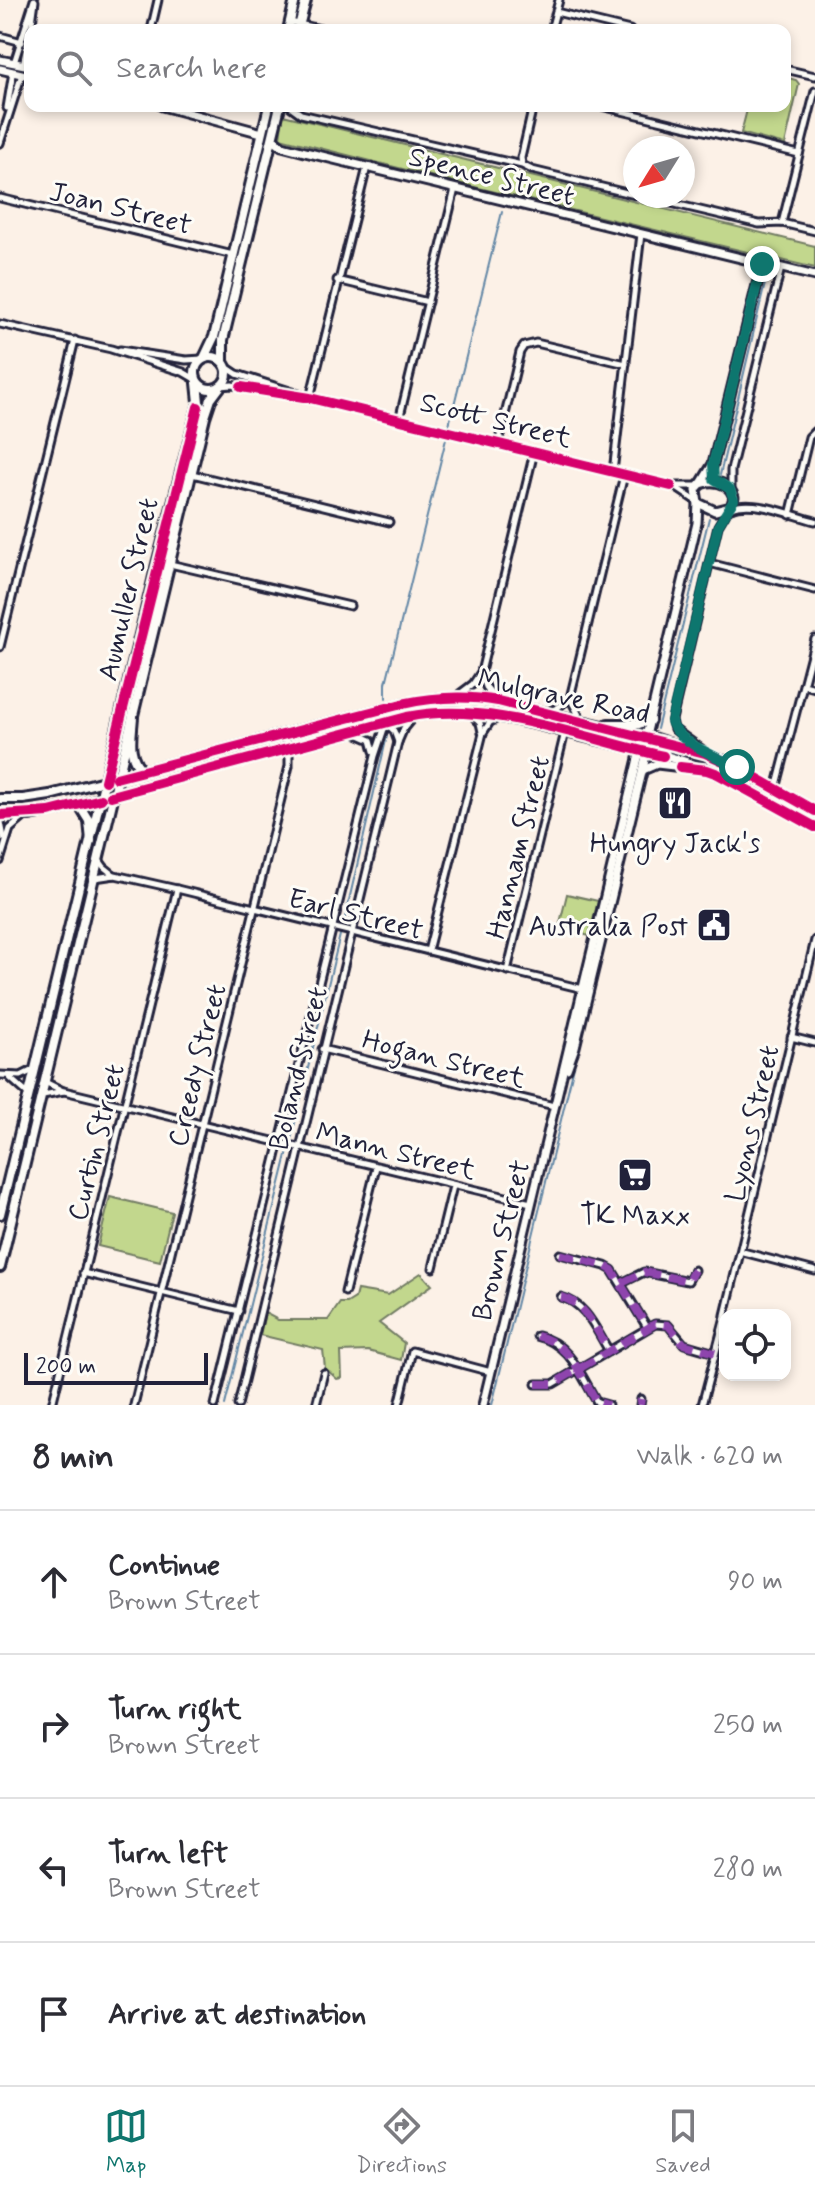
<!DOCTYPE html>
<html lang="en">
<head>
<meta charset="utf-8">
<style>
  body { margin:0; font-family:Mynerve,sans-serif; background:#f7f7f7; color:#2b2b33 }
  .controls { position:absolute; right:24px; bottom:24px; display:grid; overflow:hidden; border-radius:16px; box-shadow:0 4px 12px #0003 }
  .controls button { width:72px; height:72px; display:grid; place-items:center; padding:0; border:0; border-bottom:2px solid #e1e1e2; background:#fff; color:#2b2b33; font:40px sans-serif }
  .compass { position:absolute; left:623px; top:136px; width:72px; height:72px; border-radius:50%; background:#fff; box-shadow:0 4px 12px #0003; rotate:233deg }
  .scale { position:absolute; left:24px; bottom:20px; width:184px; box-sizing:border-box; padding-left:8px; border:4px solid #22223b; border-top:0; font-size:22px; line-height:28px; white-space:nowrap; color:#22223b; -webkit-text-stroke:6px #fdfcf7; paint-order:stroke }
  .stop { position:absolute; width:24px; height:24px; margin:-18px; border:6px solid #0f766e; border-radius:50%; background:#fff }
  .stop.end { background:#0f766e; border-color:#fff; box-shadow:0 2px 8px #0008 }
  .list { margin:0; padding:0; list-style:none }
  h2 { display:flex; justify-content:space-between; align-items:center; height:104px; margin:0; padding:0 32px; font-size:34px }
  h2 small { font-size:26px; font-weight:400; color:#7c7c81 }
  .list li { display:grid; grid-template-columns:52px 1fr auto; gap:24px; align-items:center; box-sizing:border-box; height:144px; padding:0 32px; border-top:2px solid #e1e1e2 }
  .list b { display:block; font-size:30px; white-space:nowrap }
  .list p { margin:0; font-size:26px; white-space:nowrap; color:#7c7c81 }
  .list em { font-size:26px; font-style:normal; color:#7c7c81 }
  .icon { flex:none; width:44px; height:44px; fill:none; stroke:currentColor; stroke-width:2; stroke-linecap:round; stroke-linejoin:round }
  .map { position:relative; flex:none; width:815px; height:1405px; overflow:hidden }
  .search { position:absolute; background:#fff; box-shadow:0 4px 12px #0003; left:24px; right:24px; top:24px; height:88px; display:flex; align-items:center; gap:20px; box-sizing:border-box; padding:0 28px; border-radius:16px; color:#7c7c81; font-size:30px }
  .sheet { height:680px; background:#fff }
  nav { display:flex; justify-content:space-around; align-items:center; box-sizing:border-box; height:112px; border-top:2px solid #e1e1e2; background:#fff; font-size:22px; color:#7c7c81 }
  nav a { display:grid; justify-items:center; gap:4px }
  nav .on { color:#0f766e }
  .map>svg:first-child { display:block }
  .green { fill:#c2d78d; stroke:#727c64; stroke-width:2 }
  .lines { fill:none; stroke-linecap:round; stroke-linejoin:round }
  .stream { stroke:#6387a6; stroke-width:2 }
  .minor-casing { stroke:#22223b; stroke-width:11 }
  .tertiary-casing { stroke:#22223b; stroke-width:13 }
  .secondary-casing { stroke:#22223b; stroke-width:14 }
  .primary-casing { stroke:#22223b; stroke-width:14 }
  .minor { stroke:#fdfcf7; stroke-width:5 }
  .tertiary { stroke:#fdfcf7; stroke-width:7 }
  .secondary { stroke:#fdfcf7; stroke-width:8 }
  .primary { stroke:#fdfcf7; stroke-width:8 }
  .quiet { stroke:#8e44ad; stroke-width:8; stroke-dasharray:16 8; stroke-linecap:butt }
  .cycleway-casing { stroke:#fdfcf7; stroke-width:15 }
  .cycleway { stroke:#d6006c; stroke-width:10 }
  .route { stroke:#0f766e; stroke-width:10 }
  .labels { text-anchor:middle; stroke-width:6; stroke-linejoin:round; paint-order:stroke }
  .street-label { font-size:28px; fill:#22223b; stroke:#fdfcf7 }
  .poi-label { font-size:28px; fill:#22223b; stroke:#fdfcf7 }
</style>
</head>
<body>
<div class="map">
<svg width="815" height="1405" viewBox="0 0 815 1405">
  <rect width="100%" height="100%" fill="#fcf1e7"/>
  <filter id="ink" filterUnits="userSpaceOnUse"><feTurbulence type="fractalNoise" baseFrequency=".0125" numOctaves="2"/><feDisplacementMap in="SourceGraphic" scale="16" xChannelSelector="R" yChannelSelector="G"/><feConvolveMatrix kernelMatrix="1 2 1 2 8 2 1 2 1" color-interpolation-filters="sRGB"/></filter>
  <g filter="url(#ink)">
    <g class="green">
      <polygon points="785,77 796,80 799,84 785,145 741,133 748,106 785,106"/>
      <polygon points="283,115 815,246 815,268 470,186 280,138"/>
      <polygon points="567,894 598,901 589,936 559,927"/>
      <polygon points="110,1197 172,1212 160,1261 98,1246"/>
      <polygon points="421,1273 432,1285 379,1323 404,1343 401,1360 368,1351 341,1352 342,1378 337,1379 325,1368 323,1350 260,1335 265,1313 278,1320 328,1320 340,1303 347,1303 355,1298 357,1290 388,1295"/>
    </g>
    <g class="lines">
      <g class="stream">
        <polyline points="448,429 502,212"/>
        <polyline points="720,475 767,275"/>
        <polyline points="386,698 386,683 447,435"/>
        <polyline points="657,729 709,518"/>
        <polyline points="632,835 646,775"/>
        <polyline points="344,922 387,736"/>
        <polyline points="590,1000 626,857"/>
        <polyline points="291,1139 340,935"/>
        <polyline points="225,1405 288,1151"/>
        <polyline points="492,1405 583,1029"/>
      </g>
      <g class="minor-casing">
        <g id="minor">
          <polyline points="556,12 630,30"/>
          <polyline points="290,22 325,30"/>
          <polyline points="31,30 35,1"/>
          <polyline points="151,30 158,0"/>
          <polyline points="551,30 559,0"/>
          <polyline points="0,36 22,42"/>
          <polyline points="14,63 34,0"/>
          <polyline points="23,65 30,32"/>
          <polyline points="785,69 815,76"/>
          <polyline points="290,106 301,114 522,165 532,170 635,195"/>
          <polyline points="601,106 799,154"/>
          <polyline points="7,108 13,72"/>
          <polyline points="0,143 22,74"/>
          <polyline points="522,164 521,158 533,106"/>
          <polyline points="641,196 759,224 782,223 815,231"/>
          <polyline points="0,198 233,255"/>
          <polyline points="782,223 815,91"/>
          <polyline points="337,280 428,302"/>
          <polyline points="0,324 111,349 183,372 195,379"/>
          <polyline points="120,350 186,360 202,359"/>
          <polyline points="225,366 237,374 302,395"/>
          <polyline points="221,386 232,385 268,393 310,398 671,486 698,486"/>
          <polyline points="310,398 367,167"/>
          <polyline points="399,420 455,189"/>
          <polyline points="498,444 520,352 524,346 536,343 626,364"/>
          <polyline points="613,472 641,234"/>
          <polyline points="192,474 389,522"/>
          <polyline points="678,489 696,501"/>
          <polyline points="731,489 731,470 781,268"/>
          <path d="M730,508C755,499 791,515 815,521"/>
          <polyline points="790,515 809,437 815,431"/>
          <polyline points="709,563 815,590"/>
          <polyline points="170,564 350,606"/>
          <polyline points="0,647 75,340"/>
          <polyline points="481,673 486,687 498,701"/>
          <polyline points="804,685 815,688"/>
          <polyline points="457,696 473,684 481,672 534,452"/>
          <polyline points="547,712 557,708 570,698"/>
          <polyline points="471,714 480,723 482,732"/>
          <polyline points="582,721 570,698 624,475"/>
          <polyline points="355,733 371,740 374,751"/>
          <polyline points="707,753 674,729 672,720 718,526 728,509"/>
          <polyline points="776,789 815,639"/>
          <polyline points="0,817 4,838"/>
          <polyline points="99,860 104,867 114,875"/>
          <polyline points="0,861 10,829 24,817"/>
          <polyline points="95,878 115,875 177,889 583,989"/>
          <polyline points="428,951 483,733 490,722 498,718"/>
          <polyline points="507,971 565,732"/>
          <polyline points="791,1037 815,1043"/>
          <polyline points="322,1049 554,1106"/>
          <polyline points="0,1075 21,1076 33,1070"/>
          <polyline points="10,1078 28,1094"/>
          <polyline points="45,1082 63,1091"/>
          <polyline points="43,1095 64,1091 531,1203"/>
          <polyline points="743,1252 815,1271"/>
          <polyline points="560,1254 605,1266 612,1270 647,1327"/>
          <polyline points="433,1268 453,1186"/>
          <polyline points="83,1273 239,1311"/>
          <polyline points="622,1283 644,1272 688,1281 694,1270"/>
          <polyline points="345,1292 376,1167"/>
          <path d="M561,1297C586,1303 596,1330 609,1351"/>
          <polyline points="725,1315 815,940"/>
          <path d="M537,1336C570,1343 581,1376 597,1402L608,1405"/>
          <polyline points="536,1384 553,1384 655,1324 668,1325 684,1344 715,1353"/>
          <polyline points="52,1405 177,889"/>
          <polyline points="134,1405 289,766 289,755 284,733"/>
          <polyline points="215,1405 375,756 386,723 394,731 398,742"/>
          <polyline points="238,1405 398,742 404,728 414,716"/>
          <polyline points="316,1405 324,1373"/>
          <polyline points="399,1405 412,1351 491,1372"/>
          <polyline points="640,1405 641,1399"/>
          <polyline points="702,1405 725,1317"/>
        </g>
      </g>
      <g class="tertiary-casing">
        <g id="tertiary">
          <polyline points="0,60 30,66"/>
          <polyline points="0,69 30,76"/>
          <polyline points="162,106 262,133"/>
          <polyline points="273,139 282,146 305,152 815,276"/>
          <path d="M708,482C720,481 730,485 734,497L731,507L715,511L698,503L696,490L700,484Z"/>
          <polyline points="700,485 713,464 762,264"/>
          <polyline points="646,736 697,523 698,503"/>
          <polyline points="643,770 657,764 699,769"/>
          <polyline points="567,1069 575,1047 647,752"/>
          <polyline points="483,1405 640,750"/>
        </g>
      </g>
      <g class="secondary-casing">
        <g id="secondary">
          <polyline points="288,30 295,0"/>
          <polyline points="298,30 306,0"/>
          <circle cx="211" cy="373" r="16"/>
          <polyline points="204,358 214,337 269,106"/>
          <polyline points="223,362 223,340 280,106"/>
          <polyline points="0,1214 156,568 199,402 197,383"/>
          <polyline points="0,1267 205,417 211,399 220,387"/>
        </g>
      </g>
      <g class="primary-casing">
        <g id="primary">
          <path d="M133,716C132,736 126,756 143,771"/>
          <polyline points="608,724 639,724 650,720"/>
          <polyline points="0,799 23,799 50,795 402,704 442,698 483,698 646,736 725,761 815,811"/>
          <polyline points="79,805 89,821 91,841"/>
          <path d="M0,815H29L61,809L407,717C472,703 532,724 594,739C636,749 679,757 718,774C752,788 783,809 815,827"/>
        </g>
      </g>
      <use href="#minor" class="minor"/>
      <use href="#tertiary" class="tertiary"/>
      <use href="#secondary" class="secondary"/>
      <use href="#primary" class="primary"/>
      <g class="quiet">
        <polyline points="560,1254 605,1266 612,1270 647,1327"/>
        <polyline points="622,1283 644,1272 688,1281 694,1270"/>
        <path d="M561,1297C586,1303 596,1330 609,1351"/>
        <path d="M537,1336C570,1343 581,1376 597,1402L608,1405"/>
        <polyline points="536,1384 553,1384 655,1324 668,1325 684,1344 715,1353"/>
        <polyline points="640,1405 641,1399"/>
      </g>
      <g class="cycleway-casing">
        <g id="cycleway">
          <polyline points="241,387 310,398 671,486"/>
          <polyline points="680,767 707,770 718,774 815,827"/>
          <path d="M116,778L402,704C434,697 465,695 498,701L705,753L737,767L815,811"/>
          <polyline points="105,781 198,407"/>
          <path d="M111,796L407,717C488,700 583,738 663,756"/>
          <polyline points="0,815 49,812 101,799"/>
        </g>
      </g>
      <use href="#cycleway" class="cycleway"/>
    </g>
  </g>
  <g class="lines" filter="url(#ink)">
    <path class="route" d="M737,767C719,758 676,741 671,721L718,526L734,500L730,489L714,479L713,464L762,264"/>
  </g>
  <defs>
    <g id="restaurant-square" transform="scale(1.8)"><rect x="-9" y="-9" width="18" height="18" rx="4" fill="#22223b" stroke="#fdfcf7"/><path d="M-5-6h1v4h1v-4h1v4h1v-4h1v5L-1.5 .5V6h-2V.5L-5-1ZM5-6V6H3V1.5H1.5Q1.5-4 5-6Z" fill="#fff"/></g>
    <g id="civic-square" transform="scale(1.8)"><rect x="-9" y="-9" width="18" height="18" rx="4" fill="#22223b" stroke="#fdfcf7"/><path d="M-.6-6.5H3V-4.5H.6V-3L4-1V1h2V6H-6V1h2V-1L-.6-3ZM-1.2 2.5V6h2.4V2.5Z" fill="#fff"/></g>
    <g id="supermarket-square" transform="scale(1.8)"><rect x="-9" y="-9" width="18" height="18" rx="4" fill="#22223b" stroke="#fdfcf7"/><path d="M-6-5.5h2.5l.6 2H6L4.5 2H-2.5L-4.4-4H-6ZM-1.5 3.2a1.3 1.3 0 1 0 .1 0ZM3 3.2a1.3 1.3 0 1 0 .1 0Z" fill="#fff"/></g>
  </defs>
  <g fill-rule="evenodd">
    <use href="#restaurant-square" x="675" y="803"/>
    <use href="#civic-square" x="714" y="925"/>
    <use href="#supermarket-square" x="635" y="1175"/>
  </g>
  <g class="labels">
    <g class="street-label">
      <text transform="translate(492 175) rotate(14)" y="10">Spence Street</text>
      <text transform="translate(121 207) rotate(14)" y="10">Joan Street</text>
      <text transform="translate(496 419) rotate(14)" y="10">Scott Street</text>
      <text transform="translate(127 589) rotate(-77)" y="10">Aumuller Street</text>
      <text transform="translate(564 695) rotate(12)" y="10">Mulgrave Road</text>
      <text transform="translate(517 847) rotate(-76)" y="10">Hannam Street</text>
      <text transform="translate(356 913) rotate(14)" y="10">Earl Street</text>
      <text transform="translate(444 1058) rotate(14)" y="10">Hogan Street</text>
      <text transform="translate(196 1065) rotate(-76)" y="10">Creedy Street</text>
      <text transform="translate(297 1068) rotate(-76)" y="10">Boland Street</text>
      <text transform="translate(751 1123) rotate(-77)" y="10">Lyons Street</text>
      <text transform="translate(95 1142) rotate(-76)" y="10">Curtin Street</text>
      <text transform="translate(396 1150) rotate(14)" y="10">Mann Street</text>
      <text transform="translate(500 1240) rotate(-76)" y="10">Brown Street</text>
    </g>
    <g class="poi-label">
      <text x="675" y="852">Hungry Jack's</text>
      <text x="688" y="935" text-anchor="end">Australia Post</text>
      <text x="635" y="1224">TK Maxx</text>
    </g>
  </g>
</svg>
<div class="controls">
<button><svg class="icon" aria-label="locate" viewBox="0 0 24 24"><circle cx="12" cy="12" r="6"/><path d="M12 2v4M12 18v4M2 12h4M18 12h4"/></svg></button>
</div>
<svg class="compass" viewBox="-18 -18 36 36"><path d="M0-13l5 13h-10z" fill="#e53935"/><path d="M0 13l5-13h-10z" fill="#7c7c81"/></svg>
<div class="scale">200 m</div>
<div class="stop" style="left:737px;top:767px"></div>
<div class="stop end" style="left:762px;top:264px"></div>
<div class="search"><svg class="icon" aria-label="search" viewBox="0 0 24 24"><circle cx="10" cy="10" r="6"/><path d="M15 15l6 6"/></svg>Search here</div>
</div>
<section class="sheet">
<h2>8 min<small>Walk · 620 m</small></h2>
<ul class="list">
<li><svg class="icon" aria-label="ahead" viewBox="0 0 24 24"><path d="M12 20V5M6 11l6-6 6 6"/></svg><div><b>Continue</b><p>Brown Street</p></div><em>90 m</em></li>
<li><svg class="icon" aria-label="right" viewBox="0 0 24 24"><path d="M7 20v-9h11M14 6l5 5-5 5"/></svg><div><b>Turn right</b><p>Brown Street</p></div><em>250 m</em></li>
<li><svg class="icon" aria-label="left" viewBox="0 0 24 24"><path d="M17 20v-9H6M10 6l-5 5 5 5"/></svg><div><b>Turn left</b><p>Brown Street</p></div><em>280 m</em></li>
<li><svg class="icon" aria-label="arrive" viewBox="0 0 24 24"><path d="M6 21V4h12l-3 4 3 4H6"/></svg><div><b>Arrive at destination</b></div></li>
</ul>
</section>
<nav>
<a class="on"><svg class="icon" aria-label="map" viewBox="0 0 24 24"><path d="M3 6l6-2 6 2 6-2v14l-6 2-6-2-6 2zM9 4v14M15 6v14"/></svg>Map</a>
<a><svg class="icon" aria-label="directions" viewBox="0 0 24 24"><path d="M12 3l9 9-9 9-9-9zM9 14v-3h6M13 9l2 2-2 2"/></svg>Directions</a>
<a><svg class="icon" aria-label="saved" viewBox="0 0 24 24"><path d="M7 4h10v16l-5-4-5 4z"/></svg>Saved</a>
</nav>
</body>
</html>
